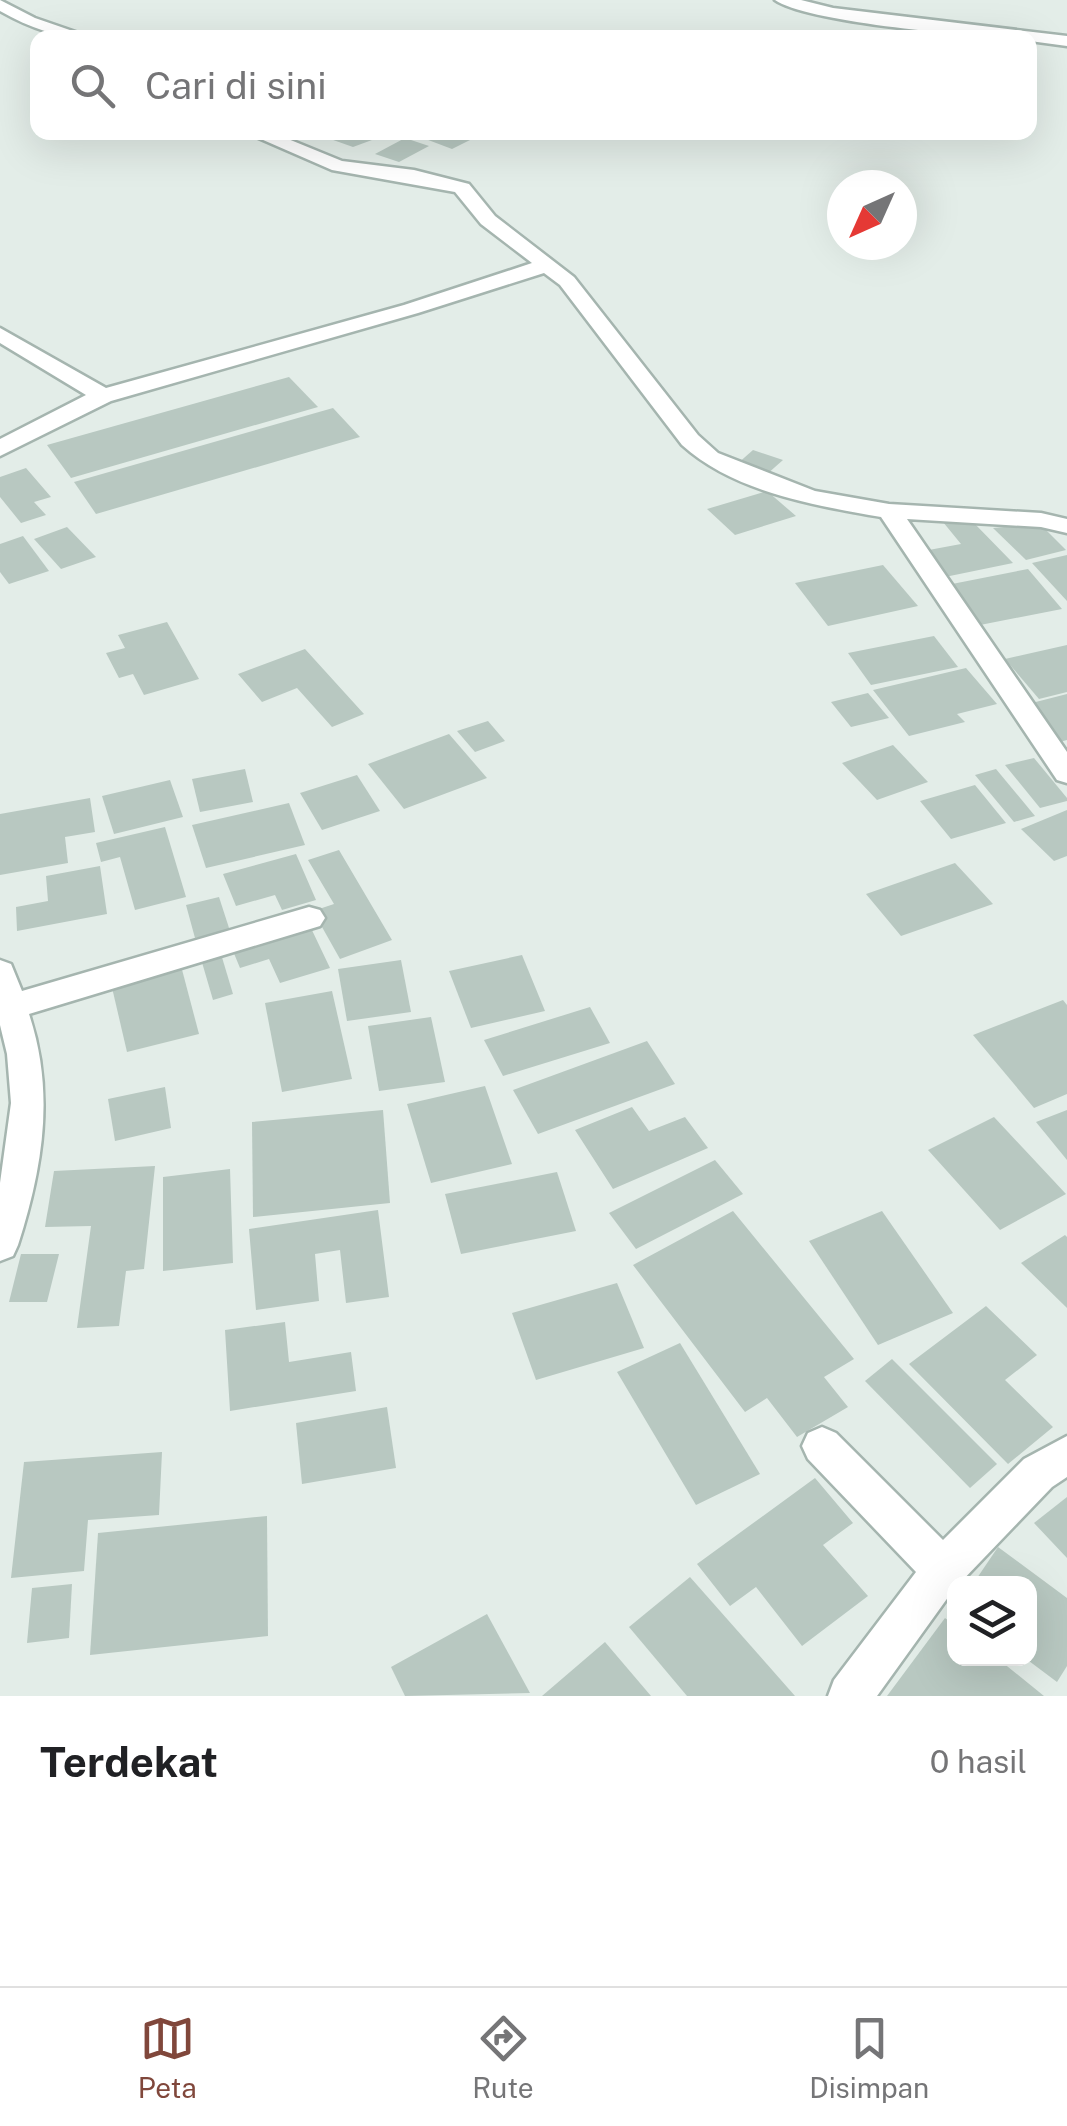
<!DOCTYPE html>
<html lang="id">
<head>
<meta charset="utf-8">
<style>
  body { margin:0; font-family:"Public Sans",sans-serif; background:#f6f6f6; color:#202124 }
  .controls { position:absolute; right:30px; bottom:30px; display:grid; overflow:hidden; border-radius:20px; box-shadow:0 10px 40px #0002 }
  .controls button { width:90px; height:90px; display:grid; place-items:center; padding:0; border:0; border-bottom:2px solid #e0e0e0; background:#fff; color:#202124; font:50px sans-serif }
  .compass { position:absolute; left:827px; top:170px; width:90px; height:90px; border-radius:50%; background:#fff; box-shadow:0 10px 40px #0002; rotate:225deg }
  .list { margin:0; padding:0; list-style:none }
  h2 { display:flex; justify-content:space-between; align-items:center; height:130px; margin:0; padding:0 40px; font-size:42px }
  h2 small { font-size:32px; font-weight:400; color:#757577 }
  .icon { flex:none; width:55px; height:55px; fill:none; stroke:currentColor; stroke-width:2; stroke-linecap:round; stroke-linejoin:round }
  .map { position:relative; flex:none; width:1067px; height:1696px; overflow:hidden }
  .search { position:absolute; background:#fff; box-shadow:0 10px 40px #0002; left:30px; right:30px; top:30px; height:110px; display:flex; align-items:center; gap:25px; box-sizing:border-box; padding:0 35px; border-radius:20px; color:#757577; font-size:38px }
  .sheet { height:290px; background:#fff }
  nav { display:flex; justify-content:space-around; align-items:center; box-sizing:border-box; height:140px; border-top:2px solid #e0e0e0; background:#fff; font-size:28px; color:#757577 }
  nav a { display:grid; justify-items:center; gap:5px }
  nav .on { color:#80473b }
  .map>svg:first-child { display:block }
  .building { fill:#b8c8c1 }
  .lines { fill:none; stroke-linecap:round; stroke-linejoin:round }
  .street-casing { stroke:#a5b5af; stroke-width:5 }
  .street { fill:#fff; fill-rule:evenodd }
</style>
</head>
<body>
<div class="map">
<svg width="1067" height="1696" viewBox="0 0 1067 1696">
  <rect width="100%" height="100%" fill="#e3ede8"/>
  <g class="building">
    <polygon points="325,132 391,132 391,133 353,147 319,135"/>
    <polygon points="421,132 467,132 478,136 452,149 415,135"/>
    <polygon points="405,138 429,146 399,162 375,154"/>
    <polygon points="289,377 318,407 71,478 47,445"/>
    <polygon points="333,408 360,437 96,514 74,482"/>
    <polygon points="753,450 783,460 766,475 736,465"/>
    <polygon points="26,468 51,497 34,502 46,515 21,523 0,497 0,477"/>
    <polygon points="767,491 796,516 735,535 707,509"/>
    <polygon points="943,522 973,522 1013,563 940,578 918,552 961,544"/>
    <polygon points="1040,524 1066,550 1026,560 993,528"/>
    <polygon points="67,527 96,557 61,569 34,539"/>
    <polygon points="23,536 49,571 9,584 0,572 0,544"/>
    <polygon points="1067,555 1067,601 1032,563"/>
    <polygon points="883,565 918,606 828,626 795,583"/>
    <polygon points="1028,569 1062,609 980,625 947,585"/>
    <polygon points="167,622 199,679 144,695 133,674 119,678 106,653 125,648 118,635"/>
    <polygon points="934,636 958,667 871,685 848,653"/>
    <polygon points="1067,645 1067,692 1039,699 1005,659"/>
    <polygon points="305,649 364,714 332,727 297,688 262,702 238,674"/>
    <polygon points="966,668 997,704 957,714 965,722 909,736 873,690"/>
    <polygon points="868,693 889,718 851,727 831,702"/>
    <polygon points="1067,694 1067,740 1056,743 1024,705"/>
    <polygon points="488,721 505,741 475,752 457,731"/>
    <polygon points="449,734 487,778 404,809 368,764"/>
    <polygon points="893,745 928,782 877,800 842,763"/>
    <polygon points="1034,758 1067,798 1067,801 1040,808 1005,765"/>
    <polygon points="245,769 253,802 200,812 192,779"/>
    <polygon points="996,769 1035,816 1014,822 975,775"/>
    <polygon points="357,775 380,811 322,830 300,793"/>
    <polygon points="170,780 183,817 114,834 102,796"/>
    <polygon points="975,785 1006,823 951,839 920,801"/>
    <polygon points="90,798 95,832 65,837 68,863 0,875 0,814"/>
    <polygon points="289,803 305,845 206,868 192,825"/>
    <polygon points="1067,810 1067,856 1054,861 1021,829"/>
    <polygon points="165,827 186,897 135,910 120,857 101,862 96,843"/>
    <polygon points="339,850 392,940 340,959 313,911 334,904 308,860"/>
    <polygon points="296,854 316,900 282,910 275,895 236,906 223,874"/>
    <polygon points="955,863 993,904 901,936 866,894"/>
    <polygon points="100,866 107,914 17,931 16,907 48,901 46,876"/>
    <polygon points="219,897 230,931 195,938 186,905"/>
    <polygon points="310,926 330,968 280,983 269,959 240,968 233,951"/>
    <polygon points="221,954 233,994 213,1000 201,959"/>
    <polygon points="522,955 545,1011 471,1028 449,971"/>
    <polygon points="401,960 411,1012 347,1021 338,969"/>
    <polygon points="180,962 199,1034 127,1052 110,979"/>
    <polygon points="332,991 352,1079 282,1092 265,1003"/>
    <polygon points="1063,1000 1067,1005 1067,1094 1034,1108 973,1035"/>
    <polygon points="590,1007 610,1043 503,1076 484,1040"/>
    <polygon points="431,1017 445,1082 379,1091 368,1026"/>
    <polygon points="647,1041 675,1084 538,1134 513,1090"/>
    <polygon points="485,1086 512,1164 431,1183 407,1104"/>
    <polygon points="165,1087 171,1128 115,1141 108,1099"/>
    <polygon points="632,1107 649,1131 685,1117 708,1148 613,1189 575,1130"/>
    <polygon points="383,1110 390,1203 253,1217 252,1122"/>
    <polygon points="1067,1110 1067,1160 1036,1122"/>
    <polygon points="994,1117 1066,1194 1000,1230 928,1150"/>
    <polygon points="715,1160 743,1194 636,1249 609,1213"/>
    <polygon points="155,1166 144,1269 126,1271 119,1326 77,1328 91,1226 45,1227 54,1171"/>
    <polygon points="230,1169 233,1263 163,1271 163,1177"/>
    <polygon points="557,1172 576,1231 461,1254 445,1194"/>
    <polygon points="378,1210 389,1297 346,1303 340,1250 315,1254 319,1301 256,1310 249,1229"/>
    <polygon points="733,1211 854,1359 824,1377 848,1407 797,1437 767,1398 745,1412 633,1265"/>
    <polygon points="882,1211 953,1313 878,1345 809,1241"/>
    <polygon points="1065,1235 1067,1237 1067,1308 1021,1263"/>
    <polygon points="21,1254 59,1254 47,1302 9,1302"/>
    <polygon points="617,1283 644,1348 536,1380 512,1313"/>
    <polygon points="986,1306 1037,1355 1005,1380 1053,1427 1008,1464 909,1364"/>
    <polygon points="285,1322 289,1362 351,1352 356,1391 230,1411 225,1330"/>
    <polygon points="680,1343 760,1474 696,1505 617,1372"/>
    <polygon points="892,1359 997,1464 970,1488 865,1381"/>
    <polygon points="387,1407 396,1468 302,1484 296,1423"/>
    <polygon points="162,1452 159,1515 88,1520 84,1571 11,1578 24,1462"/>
    <polygon points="815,1478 853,1523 823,1545 868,1596 802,1646 756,1587 730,1606 697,1564"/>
    <polygon points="1067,1497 1067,1558 1034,1523"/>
    <polygon points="267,1516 268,1636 90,1655 98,1533"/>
    <polygon points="998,1547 1067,1598 1067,1666 1057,1682 1025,1658 1030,1658 1030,1584 973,1584"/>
    <polygon points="690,1577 795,1696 687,1696 629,1627"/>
    <polygon points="72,1584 69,1638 27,1643 32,1588"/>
    <polygon points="487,1614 530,1693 405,1696 391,1667"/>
    <polygon points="945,1618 954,1625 954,1658 997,1658 1044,1696 887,1696"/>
    <polygon points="605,1642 651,1696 542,1696"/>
  </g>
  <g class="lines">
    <g class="street-casing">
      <g id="street">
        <path d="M0,0L35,18L93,38C58,38 30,28 0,11Z"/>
        <path d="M775,0H801L833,8L1067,36V46L1030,41V38C983,38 808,23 775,0Z"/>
        <path d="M245,132H271L342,161L414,170L469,184L495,216L574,277L698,435L718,453L815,491L889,504L1041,513L1067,519V533L1041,527L907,519L1067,752V783L1057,780L881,517C813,505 734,492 682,445L560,285L544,273L418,313L111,401L0,456V439L86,395L0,343V328L106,388L404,305L532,263L481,224L455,192L332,170Z"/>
        <path d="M309,907L320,910L325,918L320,926L29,1014C55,1092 43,1167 18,1245L13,1256L0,1261V1183L11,1103L7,1054L0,1025V960L11,964L22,991Z"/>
        <polygon points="822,1427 836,1433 943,1540 1024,1459 1067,1436 1067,1477 1052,1487 959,1584 954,1584 954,1589 877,1696 828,1696 834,1680 916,1572 808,1459 802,1446 808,1433"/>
      </g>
    </g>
    <use href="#street" class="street"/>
  </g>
</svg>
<div class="controls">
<button><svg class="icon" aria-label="layers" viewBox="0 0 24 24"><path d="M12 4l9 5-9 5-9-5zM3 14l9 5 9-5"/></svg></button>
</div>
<svg class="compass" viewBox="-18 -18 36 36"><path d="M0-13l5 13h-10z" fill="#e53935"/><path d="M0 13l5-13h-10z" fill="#757577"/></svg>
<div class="search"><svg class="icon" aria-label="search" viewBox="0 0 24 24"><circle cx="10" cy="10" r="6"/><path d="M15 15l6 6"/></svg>Cari di sini</div>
</div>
<section class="sheet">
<h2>Terdekat<small>0 hasil</small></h2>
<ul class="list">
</ul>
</section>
<nav>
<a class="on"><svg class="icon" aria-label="map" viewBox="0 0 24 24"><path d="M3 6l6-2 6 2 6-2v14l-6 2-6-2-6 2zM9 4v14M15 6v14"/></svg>Peta</a>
<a><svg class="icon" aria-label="directions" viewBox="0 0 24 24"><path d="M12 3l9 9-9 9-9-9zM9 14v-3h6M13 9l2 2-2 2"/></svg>Rute</a>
<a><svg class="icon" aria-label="saved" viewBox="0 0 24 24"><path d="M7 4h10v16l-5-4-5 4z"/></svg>Disimpan</a>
</nav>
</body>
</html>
